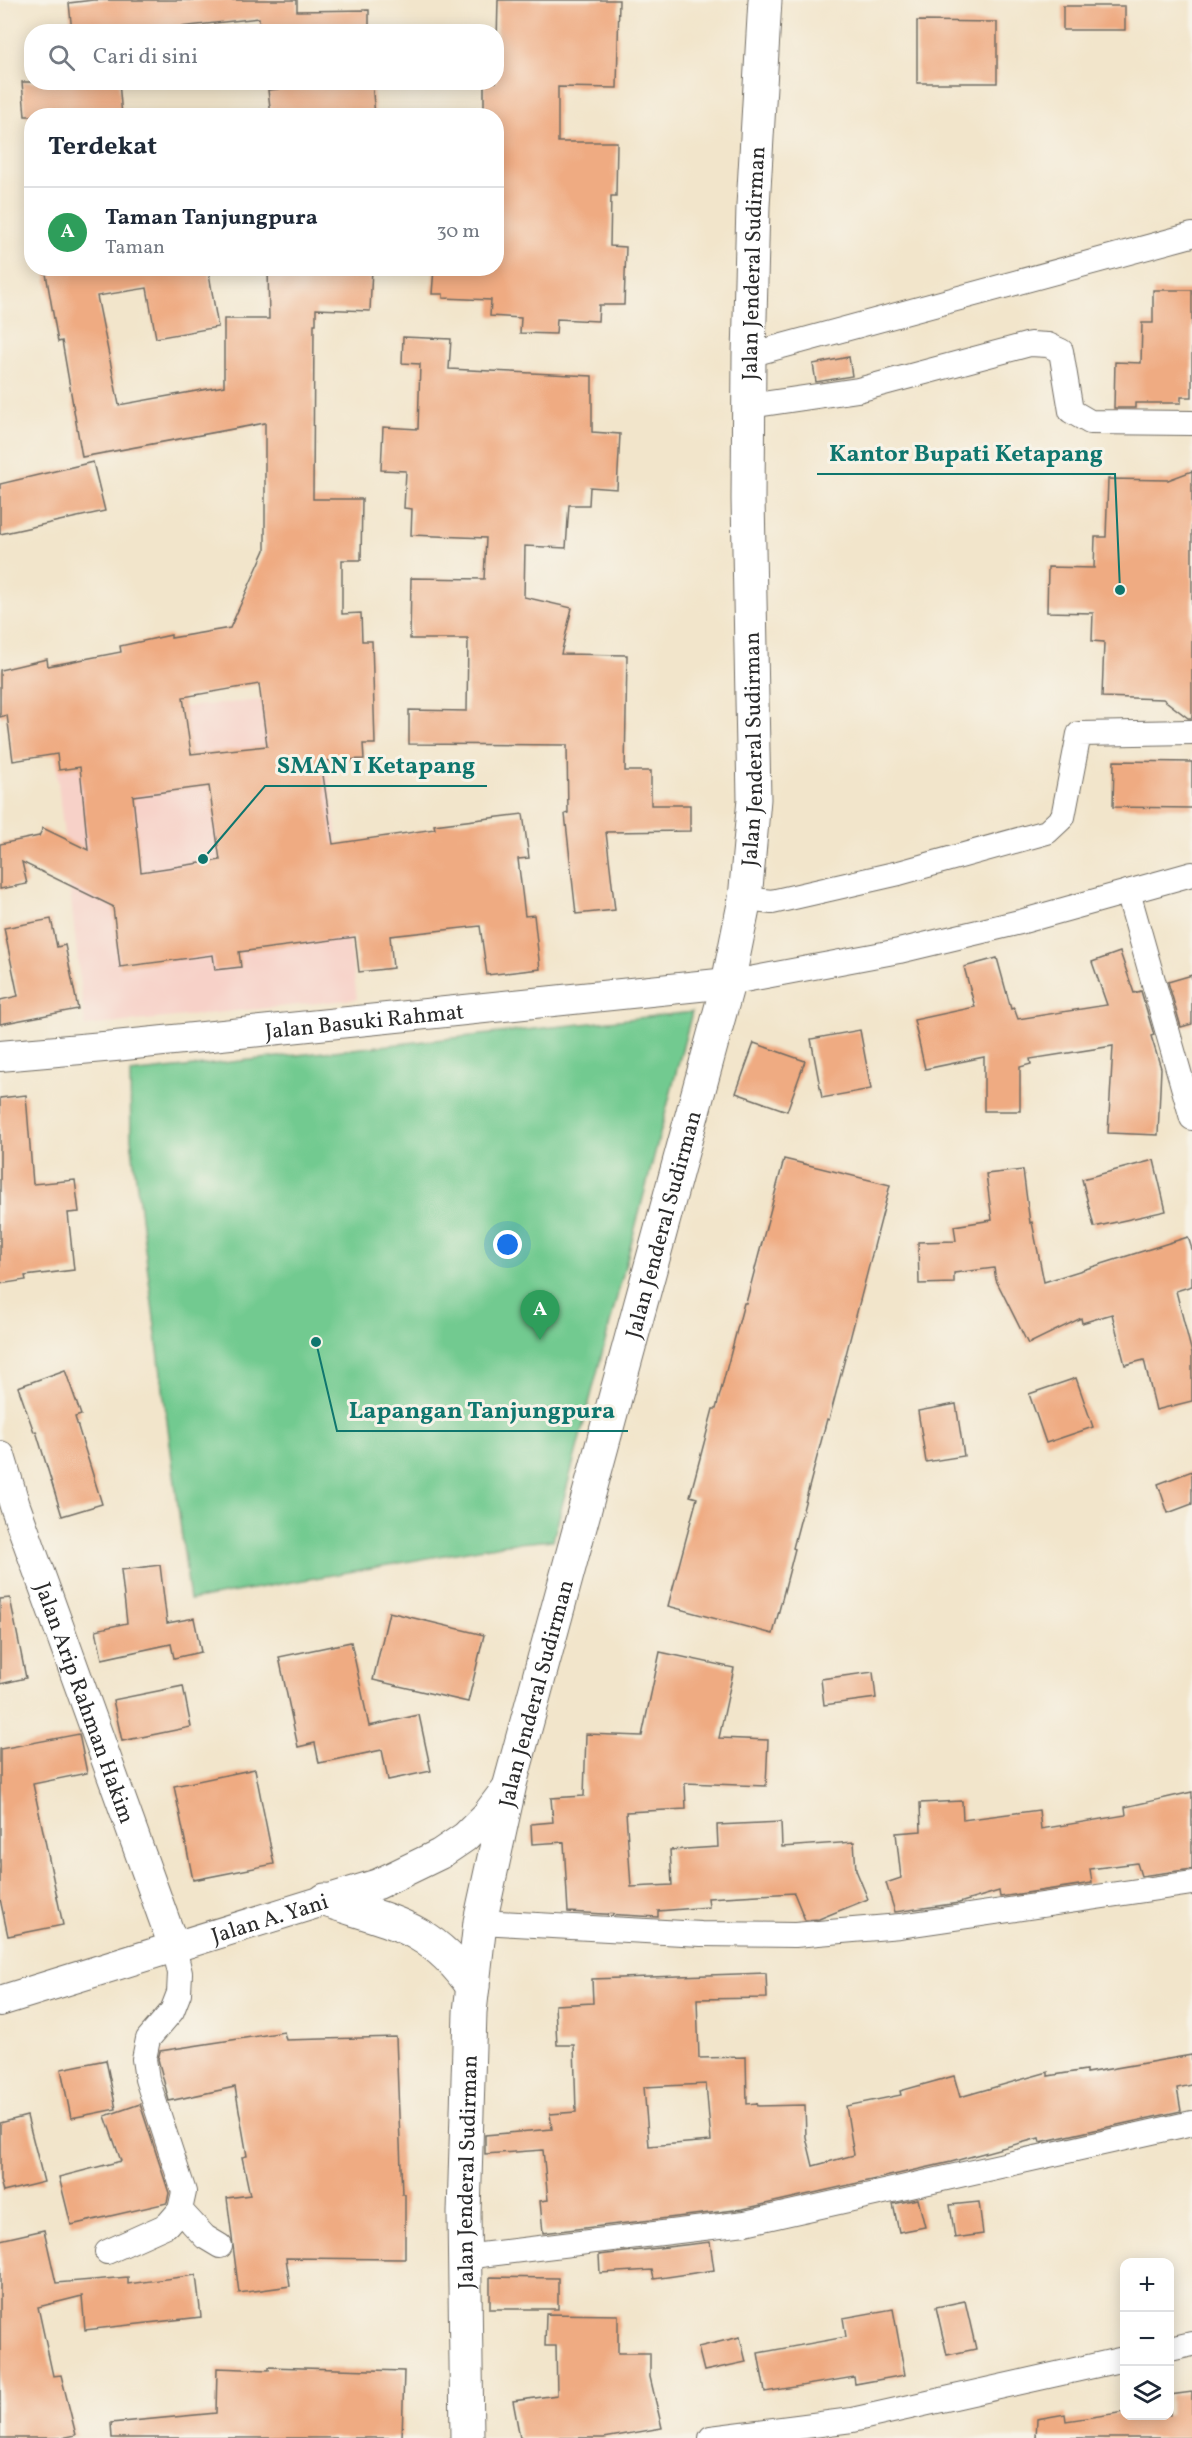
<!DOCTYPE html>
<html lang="id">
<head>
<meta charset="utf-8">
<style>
  body { margin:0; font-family:Vollkorn,serif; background:#f6f6f7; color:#1f2937 }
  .controls { position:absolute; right:18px; bottom:18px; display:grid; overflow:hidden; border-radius:12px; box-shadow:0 3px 15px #0003 }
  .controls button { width:54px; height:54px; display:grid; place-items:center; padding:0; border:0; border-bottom:2px solid #e0e1e3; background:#fff; color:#1f2937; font:30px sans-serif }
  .you { position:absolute; left:508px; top:1245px; width:21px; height:21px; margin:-15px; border:4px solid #fff; border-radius:50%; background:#1a73e8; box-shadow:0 0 0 9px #1a73e833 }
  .badge { display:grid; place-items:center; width:39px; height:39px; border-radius:50%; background:#d93025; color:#fff; font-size:20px; font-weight:700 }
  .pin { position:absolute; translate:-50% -50px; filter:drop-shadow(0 2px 3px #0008) }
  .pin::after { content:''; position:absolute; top:32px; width:21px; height:18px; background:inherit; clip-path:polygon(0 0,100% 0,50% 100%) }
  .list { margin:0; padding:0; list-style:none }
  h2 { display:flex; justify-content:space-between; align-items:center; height:78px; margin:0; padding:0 24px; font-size:26px }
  h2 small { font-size:20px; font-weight:400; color:#747a83 }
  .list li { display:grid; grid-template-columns:39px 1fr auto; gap:18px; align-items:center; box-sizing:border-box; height:90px; padding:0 24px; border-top:2px solid #e0e1e3 }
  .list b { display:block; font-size:22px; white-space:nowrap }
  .list p { margin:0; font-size:20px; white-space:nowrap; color:#747a83 }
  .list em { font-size:20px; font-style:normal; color:#747a83 }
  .icon { flex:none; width:33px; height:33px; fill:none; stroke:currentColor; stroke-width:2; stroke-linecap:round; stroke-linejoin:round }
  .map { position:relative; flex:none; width:1192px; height:2438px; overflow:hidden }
  .search { position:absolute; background:#fff; box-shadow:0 3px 15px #0003; left:24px; top:24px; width:480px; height:66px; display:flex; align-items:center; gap:15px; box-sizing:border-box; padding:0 21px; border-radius:24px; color:#747a83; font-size:22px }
  .panel { position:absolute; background:#fff; box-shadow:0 3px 15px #0003; left:24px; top:108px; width:480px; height:168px; border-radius:24px }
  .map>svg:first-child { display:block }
  .built { fill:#f7d1c8 }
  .green { fill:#72ca90; stroke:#4e7a5e; stroke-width:1.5 }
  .building { fill:#efab82; fill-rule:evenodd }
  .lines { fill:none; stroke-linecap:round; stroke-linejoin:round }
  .minor-casing { stroke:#716c63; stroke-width:26 }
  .tertiary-casing { stroke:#716c63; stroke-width:32 }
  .primary-casing { stroke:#716c63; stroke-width:35 }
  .minor { stroke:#fff; stroke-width:24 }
  .tertiary { stroke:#fff; stroke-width:30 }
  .primary { stroke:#fff; stroke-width:33 }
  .labels { text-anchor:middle; stroke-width:6; stroke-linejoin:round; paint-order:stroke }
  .street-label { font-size:22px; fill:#2b2b2b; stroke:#f7f3e8 }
  .leader { fill:none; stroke:#0f766e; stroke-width:2 }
  .callout-dot { fill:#0f766e; stroke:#f7f3e8; stroke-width:2 }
  .callout-label { font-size:24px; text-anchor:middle; font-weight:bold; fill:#0f766e; stroke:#f7f3e8; stroke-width:6; stroke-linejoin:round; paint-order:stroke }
</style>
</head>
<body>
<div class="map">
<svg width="1192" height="2438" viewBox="0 0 1192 2438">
  <rect width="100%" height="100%" fill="#f7f3e8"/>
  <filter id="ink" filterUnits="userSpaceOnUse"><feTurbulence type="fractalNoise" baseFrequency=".0167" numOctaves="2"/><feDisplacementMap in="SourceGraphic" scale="12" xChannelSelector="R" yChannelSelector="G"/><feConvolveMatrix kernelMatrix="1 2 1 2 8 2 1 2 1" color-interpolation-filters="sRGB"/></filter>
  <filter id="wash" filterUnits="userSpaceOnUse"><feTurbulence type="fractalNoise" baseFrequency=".008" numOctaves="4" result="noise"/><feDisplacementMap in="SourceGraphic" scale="24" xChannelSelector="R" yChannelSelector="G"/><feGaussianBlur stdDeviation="1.35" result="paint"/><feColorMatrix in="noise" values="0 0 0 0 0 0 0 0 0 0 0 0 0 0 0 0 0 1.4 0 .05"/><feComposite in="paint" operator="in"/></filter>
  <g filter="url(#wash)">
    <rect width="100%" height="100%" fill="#f2e5cb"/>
    <polygon class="built" points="319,695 357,999 85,1026 51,719"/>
    <polygon class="green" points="692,1012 553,1540 507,1544 190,1600 131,1139 130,1073"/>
    <g id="blocks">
      <g class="building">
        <polygon points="93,0 297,0 297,11 369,10 369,32 260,32 259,18 136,32 72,32 69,3"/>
        <polygon points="498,0 619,0 617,88 558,87 558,142 617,142 616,196 611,196 610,246 626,247 624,305 599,305 598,321 557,319 556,334 520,333 521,318 490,316 491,300 443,298 443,294 432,294 434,268 496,268 496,116 484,116 484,82 496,82"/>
        <rect x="1063" y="6" width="62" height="24"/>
        <polygon points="917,21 997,22 997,83 917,83"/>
        <polygon points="22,82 119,82 122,116 25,116"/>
        <polygon points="278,82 372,82 375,116 271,116 268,90 278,89"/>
        <path d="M45,268H208L218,327L156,338L147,288L97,296L119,405L224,386V319H269L268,268H372L370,311L316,309V324H314L313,499H362L361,560H342V614L361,613L362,641H372L375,744H363L364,759L321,761L333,844L435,829L434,825L523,814L529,858L518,859L525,916L534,915L540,969L487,975L480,926L390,936L393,968L359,972L355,937L239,952L241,967L215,970L213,955L120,967L113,907H114L22,862L27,884L0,889V844L39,836L43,828L88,850L80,767L59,770L57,754L13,761L7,715L0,717V670L47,659L48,666L121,652L120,646L171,635V638L230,628L265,550V423L82,457L62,341L58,342ZM259,684L267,746L191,754L183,697ZM209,786L220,860L141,872L133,796Z"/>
        <polygon points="1153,290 1192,290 1192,397 1181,397 1181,403 1135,403 1135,408 1114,408 1115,362 1141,363 1142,323 1153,323"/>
        <polygon points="403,337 451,339 449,369 592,376 592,432 620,434 617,489 590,487 589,505 569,505 566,548 525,546 524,597 572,608 561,654 627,655 625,771 651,771 651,805 690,805 690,831 606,832 615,910 576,914 565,814 568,813 567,745 409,744 409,710 467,711 468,639 410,639 411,578 484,579 486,538 411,535 412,509 404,508 406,471 381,470 383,427 418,429 420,364 402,363"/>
        <polygon points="849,357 852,376 816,382 813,364"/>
        <polygon points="93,462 105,511 0,534 0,484"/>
        <polygon points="1192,471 1192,718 1188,718 1163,699 1102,697 1104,642 1092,641 1093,613 1047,612 1048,567 1094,568 1095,537 1106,537 1108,479 1168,480"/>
        <polygon points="1114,761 1192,762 1192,808 1113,807"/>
        <polygon points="51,919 57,947 65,945 78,1009 0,1024 0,1000 18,996 4,928"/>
        <polygon points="1120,952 1134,993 1141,991 1154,1035 1151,1036 1161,1068 1158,1135 1108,1133 1113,1046 1030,1059 1031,1064 1020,1067 1020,1111 984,1111 984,1057 925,1069 914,1020 975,1007 964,967 997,958 1011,1009 1014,1008 1018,1019 1107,1005 1092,962"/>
        <polygon points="1192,975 1192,1024 1181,1027 1168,982"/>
        <polygon points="860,1030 871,1089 822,1098 811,1039"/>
        <polygon points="754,1043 805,1061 787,1111 736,1093"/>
        <polygon points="26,1095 33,1184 75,1180 79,1212 68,1213 74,1270 25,1276 26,1280 0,1284 0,1098"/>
        <polygon points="784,1159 890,1185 829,1420 827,1419 793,1548 795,1549 773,1634 668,1606 697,1498 690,1496 713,1409 716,1409 744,1303 746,1303"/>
        <polygon points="1154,1160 1166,1211 1094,1227 1082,1179"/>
        <polygon points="1023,1170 1030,1223 1032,1222 1044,1282 1188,1237 1192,1249 1192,1286 1176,1291 1192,1353 1192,1401 1156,1410 1144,1360 1125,1365 1112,1314 1082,1323 1081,1318 1028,1344 996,1280 994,1268 954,1273 954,1283 919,1284 918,1242 956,1241 954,1226 992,1220 986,1174"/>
        <polygon points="65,1370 81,1415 75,1417 102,1504 62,1516 36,1431 34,1432 18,1387"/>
        <polygon points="1076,1378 1093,1427 1046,1443 1029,1394"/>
        <polygon points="956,1404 964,1456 926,1462 918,1411"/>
        <polygon points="1192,1471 1192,1504 1168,1513 1158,1484"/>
        <polygon points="160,1565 167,1623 194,1618 201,1652 174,1658 171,1644 102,1659 96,1630 127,1623 121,1570"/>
        <polygon points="10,1598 26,1678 0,1684 0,1599"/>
        <polygon points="389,1612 484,1635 468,1702 373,1680"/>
        <polygon points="351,1642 369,1726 419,1715 431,1771 388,1780 382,1750 319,1763 315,1743 298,1747 279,1657"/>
        <polygon points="660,1652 734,1668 719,1738 768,1740 766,1786 685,1783 686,1809 626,1812 631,1887 672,1885 670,1850 718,1847 717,1825 781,1822 782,1847 854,1842 856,1870 868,1899 819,1919 805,1920 794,1893 708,1898 709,1907 658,1911 658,1917 568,1912 564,1842 532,1844 531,1824 553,1822 551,1798 584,1796 586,1734 642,1736"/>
        <polygon points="873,1672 876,1698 824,1705 821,1679"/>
        <polygon points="183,1686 191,1727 122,1741 113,1700"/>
        <polygon points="79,1734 87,1773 33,1784 63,1925 8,1936 0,1899 0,1749"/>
        <polygon points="255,1769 274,1864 193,1880 174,1786"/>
        <polygon points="1192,1792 1192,1869 1141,1876 1137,1863 1090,1869 1092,1883 1000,1897 999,1891 959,1903 895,1912 886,1883 901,1878 896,1833 921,1831 920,1803 962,1801 963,1820 1039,1810 1041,1829 1126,1815 1125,1807"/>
        <path d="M766,1973L767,1998L697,1999L699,2058L746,2057L747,2104L757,2103L758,2106L805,2105L806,2137L813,2166L854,2155L846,2106L901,2095L900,2091L954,2076L960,2097L1048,2072V2076L1086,2070V2073L1192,2055V2085L1177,2088L1181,2111L1040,2142L1039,2138L951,2162L743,2209L543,2233L540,2201L548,2200L543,2150L485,2154V2135L552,2129L550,2114L576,2112L574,2045H557L555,2005L593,2003L592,1979ZM706,2084L711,2141L649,2146L644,2087Z"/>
        <polygon points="284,2032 286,2040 396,2037 402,2194 405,2194 405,2259 286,2258 290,2286 239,2293 227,2198 250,2195 242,2157 247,2156 235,2087 169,2101 158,2059 160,2051"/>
        <polygon points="106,2060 116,2109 71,2118 61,2069"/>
        <polygon points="140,2104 169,2193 167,2203 71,2225 59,2177 121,2161 105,2116"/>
        <polygon points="27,2116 44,2182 3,2192 0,2180 0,2123"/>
        <polygon points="918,2199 925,2227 899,2232 893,2204"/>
        <polygon points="979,2202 983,2234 955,2238 950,2205"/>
        <polygon points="44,2230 56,2283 128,2277 128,2284 196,2275 201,2317 85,2330 82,2296 38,2307 53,2376 61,2375 76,2435 62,2438 0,2438 0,2240"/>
        <polygon points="710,2242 714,2270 654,2279 652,2270 600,2273 599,2255"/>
        <polygon points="490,2277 558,2278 558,2309 490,2309"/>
        <polygon points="965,2301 976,2349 947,2355 936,2307"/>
        <polygon points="893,2309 905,2375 855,2384 854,2377 765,2392 758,2353 846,2337 843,2318"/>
        <polygon points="546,2314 618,2315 618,2353 650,2353 650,2377 662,2428 604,2438 520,2438 513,2401 557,2395 556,2346 545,2346"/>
        <polygon points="740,2337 746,2362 704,2371 698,2347"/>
        <polygon points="269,2367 404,2371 402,2438 112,2438 111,2423 216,2413 217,2368 269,2370"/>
        <polygon points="1192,2392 1192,2438 1036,2438 1037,2419 1065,2414 1066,2421 1125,2412 1125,2415 1170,2415 1170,2395"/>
      </g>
    </g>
  </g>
  <g filter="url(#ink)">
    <use href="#blocks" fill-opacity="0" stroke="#716c63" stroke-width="1.5"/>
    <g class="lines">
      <g class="minor-casing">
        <g id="minor">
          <polyline points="749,355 1192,235"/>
          <polyline points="749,406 858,390 1030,344 1048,345 1061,351 1071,411 1090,422 1192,423"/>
          <polyline points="1128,892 1192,1118"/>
          <polyline points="745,899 772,902 899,873 1047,832 1063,817 1079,734 1192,732"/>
          <polyline points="728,983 899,951 1020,922 1192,874"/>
          <polyline points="480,1922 701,1934 795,1935 900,1926 1192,1883"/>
          <polyline points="180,2210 205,2237 220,2246"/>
          <polyline points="107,2252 167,2225 180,2210 184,2192 147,2079 144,2059 148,2039 172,2011 179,1993 180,1973 174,1947"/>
          <polyline points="464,2257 745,2223 1192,2123"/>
          <polyline points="1170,2349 1192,2344"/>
          <polyline points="711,2438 852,2420 1124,2359"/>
        </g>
      </g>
      <g class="tertiary-casing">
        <g id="tertiary">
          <path id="s1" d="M0,1056L115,1046L728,983"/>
          <path id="s2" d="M0,1456L15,1506L174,1947"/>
          <path id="s3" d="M0,2001L378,1884L440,1854L465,1837L486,1816L510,1784"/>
        </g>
      </g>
      <g class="primary-casing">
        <g id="primary">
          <path d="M325,1900C391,1922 431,1926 473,1987"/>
          <path id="s4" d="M467,2438L464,2213L470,2012L480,1922L510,1784L728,983L745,899L754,799L748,499L749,355L753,206L765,0"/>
        </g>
      </g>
      <use href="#minor" class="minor"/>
      <use href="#tertiary" class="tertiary"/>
      <use href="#primary" class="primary"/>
    </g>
  </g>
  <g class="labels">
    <g class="street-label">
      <text dy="8" stroke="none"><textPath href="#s4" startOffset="2210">Jalan Jenderal Sudirman</textPath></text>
      <text dy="8" stroke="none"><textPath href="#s4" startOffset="1724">Jalan Jenderal Sudirman</textPath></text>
      <text dy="8" stroke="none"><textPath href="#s1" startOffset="366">Jalan Basuki Rahmat</textPath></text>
      <text dy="8" stroke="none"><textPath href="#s4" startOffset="1238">Jalan Jenderal Sudirman</textPath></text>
      <text dy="8" stroke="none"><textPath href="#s4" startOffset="752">Jalan Jenderal Sudirman</textPath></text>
      <text dy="8" stroke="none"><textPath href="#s2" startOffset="261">Jalan Arip Rahman Hakim</textPath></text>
      <text dy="8" stroke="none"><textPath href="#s3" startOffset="282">Jalan A. Yani</textPath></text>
      <text dy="8" stroke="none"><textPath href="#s4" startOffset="266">Jalan Jenderal Sudirman</textPath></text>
    </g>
  </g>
  <path class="leader" d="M1120 590L1115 474H817M203 859L265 786H487M316 1342L337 1431H628"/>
  <g class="callout-dot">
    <circle cx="1120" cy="590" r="6"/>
    <circle cx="203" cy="859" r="6"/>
    <circle cx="316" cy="1342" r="6"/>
  </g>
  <g class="callout-label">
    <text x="966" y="461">Kantor Bupati Ketapang</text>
    <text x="376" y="773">SMAN 1 Ketapang</text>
    <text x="482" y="1418">Lapangan Tanjungpura</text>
  </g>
</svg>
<div class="controls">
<button>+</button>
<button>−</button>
<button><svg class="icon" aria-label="layers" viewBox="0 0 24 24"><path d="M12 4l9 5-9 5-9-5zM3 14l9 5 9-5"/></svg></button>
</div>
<div class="you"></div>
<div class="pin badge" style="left:540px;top:1340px;background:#2e9e5b">A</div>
<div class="search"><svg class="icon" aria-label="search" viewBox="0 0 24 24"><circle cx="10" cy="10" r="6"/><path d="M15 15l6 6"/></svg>Cari di sini</div>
<section class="panel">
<h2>Terdekat<small></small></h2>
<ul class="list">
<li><span class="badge" style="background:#2e9e5b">A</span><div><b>Taman Tanjungpura</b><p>Taman</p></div><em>30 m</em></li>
</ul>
</section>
</div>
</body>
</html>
